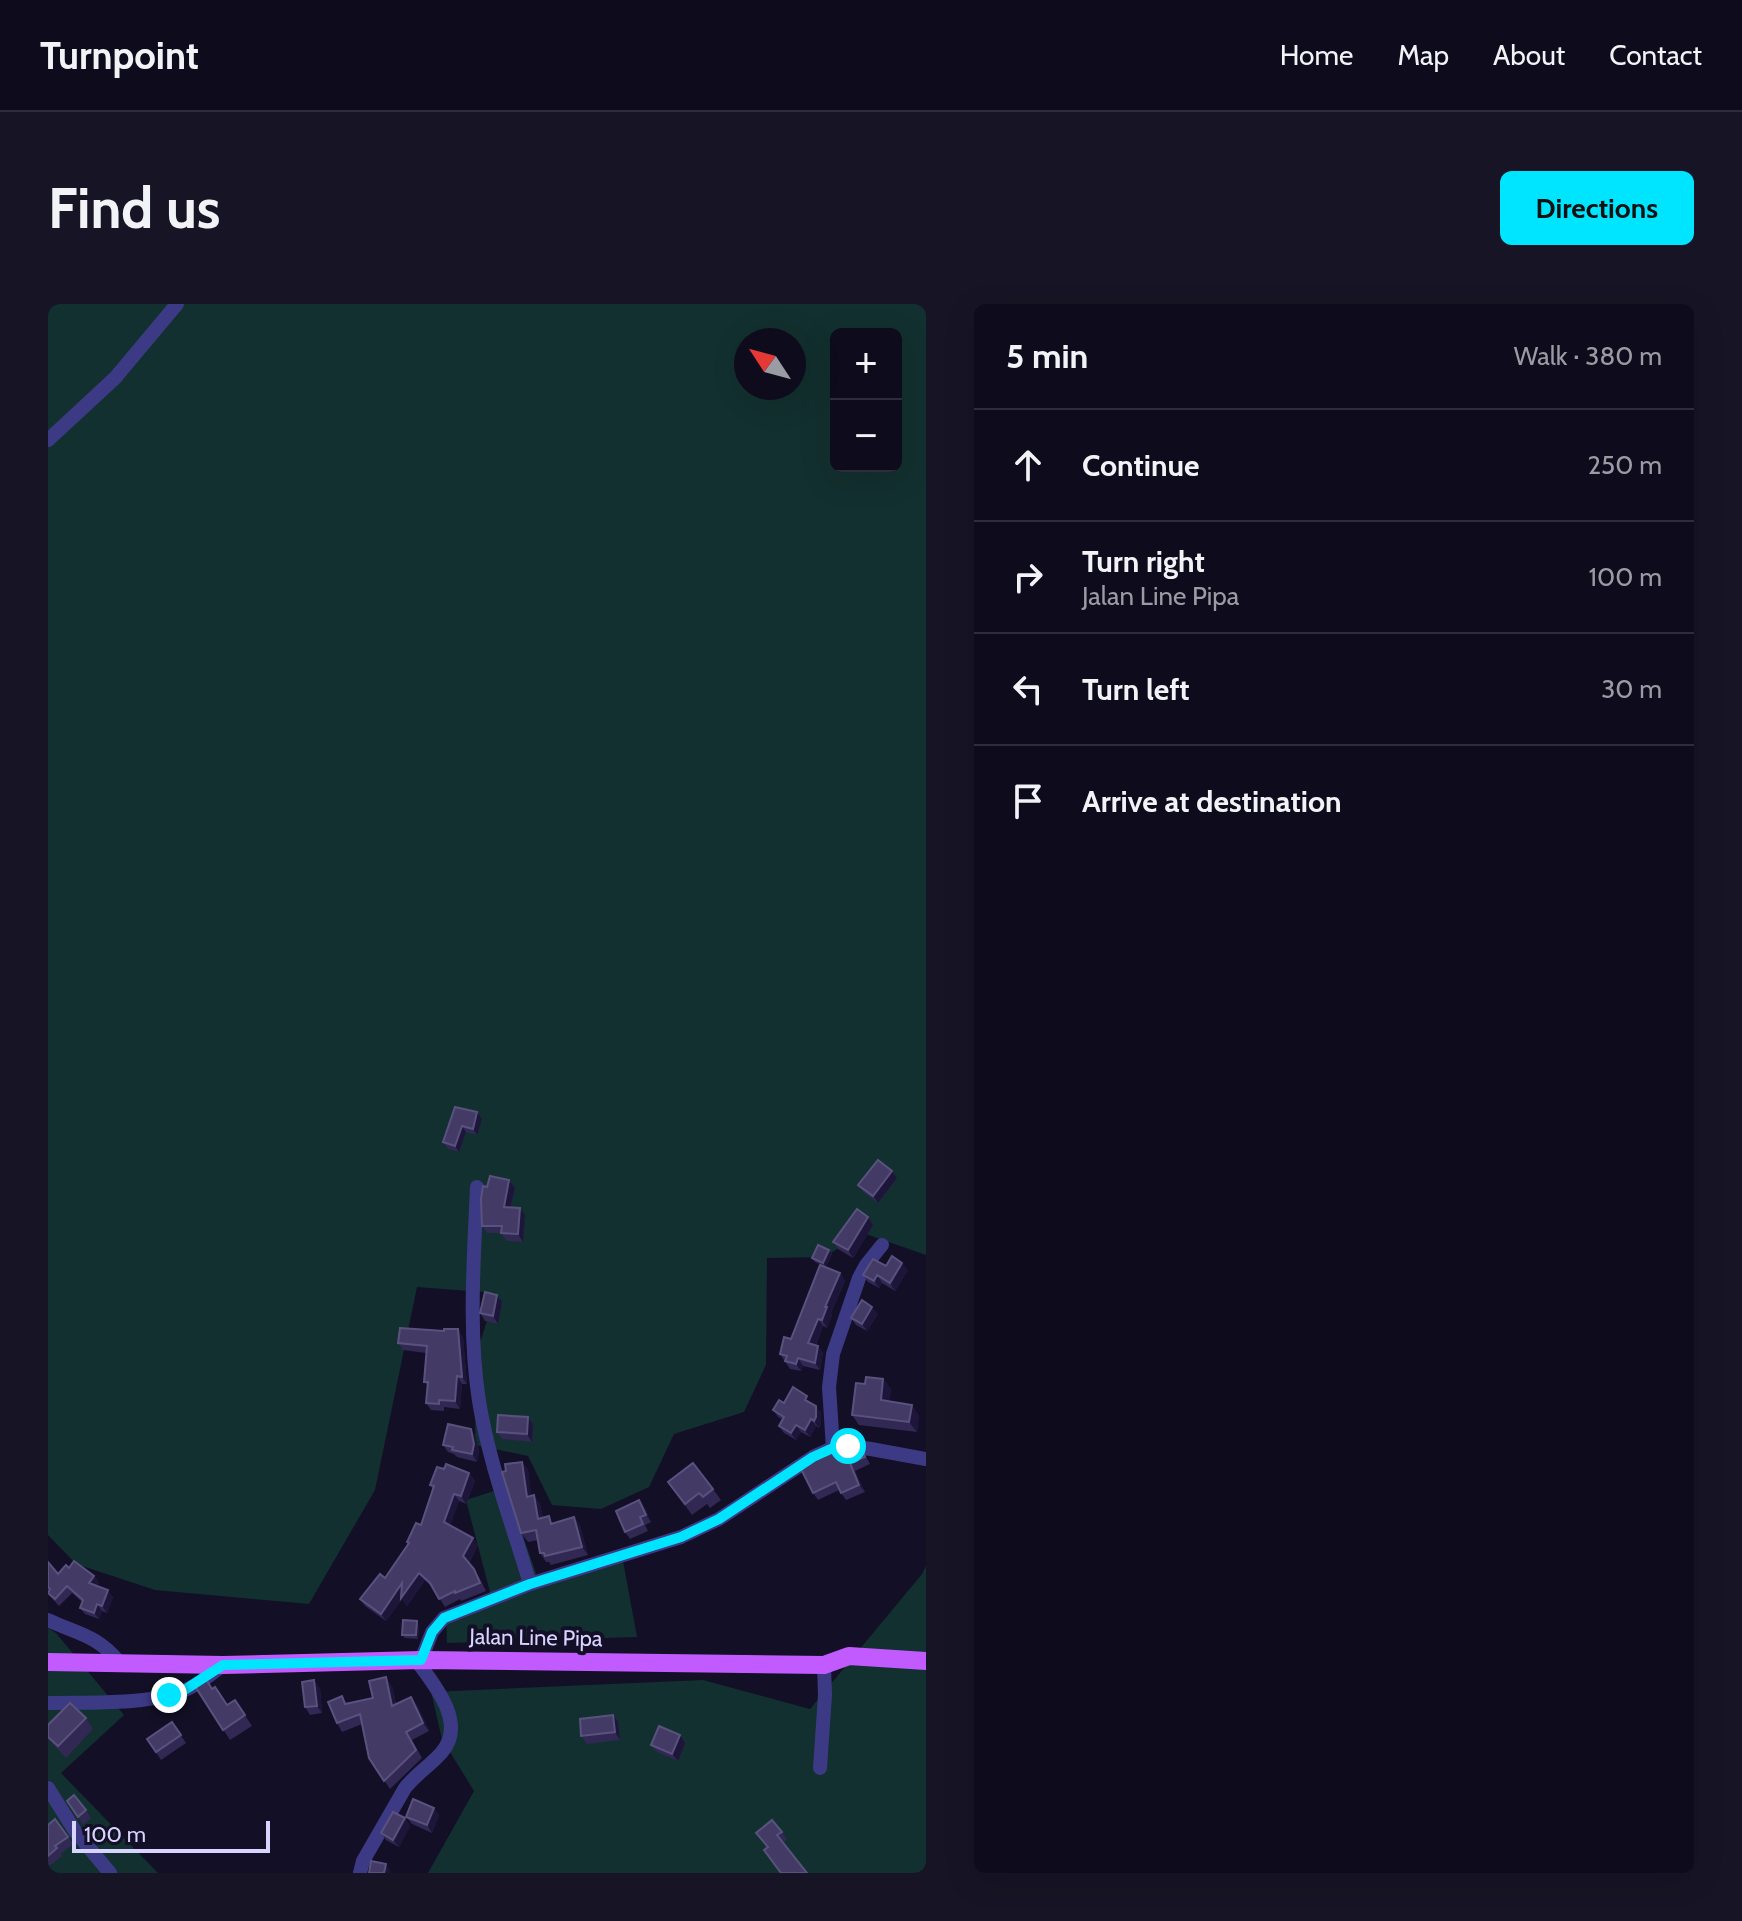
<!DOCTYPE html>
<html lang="en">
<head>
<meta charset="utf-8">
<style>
  body { margin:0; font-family:Cabin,sans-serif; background:#171425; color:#f1f3f6 }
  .controls { position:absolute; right:24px; top:24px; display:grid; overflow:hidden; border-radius:12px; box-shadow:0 8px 32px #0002 }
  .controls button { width:72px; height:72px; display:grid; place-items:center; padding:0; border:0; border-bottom:2px solid #2e2b3b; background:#0e0b1c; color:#f1f3f6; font:40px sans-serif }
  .compass { position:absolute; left:686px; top:24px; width:72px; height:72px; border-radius:50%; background:#0e0b1c; box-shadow:0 8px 32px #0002; rotate:306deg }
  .scale { position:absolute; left:24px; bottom:20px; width:198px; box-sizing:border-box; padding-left:8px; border:4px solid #d9d4ff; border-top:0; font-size:22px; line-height:28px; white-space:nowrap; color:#d9d4ff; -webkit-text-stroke:6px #130f26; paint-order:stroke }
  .stop { position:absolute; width:24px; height:24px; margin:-18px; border:6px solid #00e5ff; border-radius:50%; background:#fff }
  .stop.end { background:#00e5ff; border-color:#fff; box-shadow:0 2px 8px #0008 }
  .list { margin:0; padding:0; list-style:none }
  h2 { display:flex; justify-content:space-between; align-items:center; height:104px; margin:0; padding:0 32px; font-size:34px }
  h2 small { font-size:26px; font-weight:400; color:#9b9ba3 }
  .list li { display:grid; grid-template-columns:52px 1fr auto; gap:24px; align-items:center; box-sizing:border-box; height:112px; padding:0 32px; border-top:2px solid #2e2b3b }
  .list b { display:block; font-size:30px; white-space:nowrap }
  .list p { margin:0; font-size:26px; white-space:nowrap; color:#9b9ba3 }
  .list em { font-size:26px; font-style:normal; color:#9b9ba3 }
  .icon { flex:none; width:44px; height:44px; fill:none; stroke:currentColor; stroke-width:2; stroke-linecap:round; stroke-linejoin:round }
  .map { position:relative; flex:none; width:878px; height:1569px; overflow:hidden; border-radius:12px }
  header { display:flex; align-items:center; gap:48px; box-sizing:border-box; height:112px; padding:0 40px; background:#0e0b1c; border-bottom:2px solid #2e2b3b }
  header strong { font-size:38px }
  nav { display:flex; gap:44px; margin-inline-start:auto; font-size:28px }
  .intro { display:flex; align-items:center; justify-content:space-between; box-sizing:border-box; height:192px; padding:0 48px }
  h1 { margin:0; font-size:56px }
  .button { padding:20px 36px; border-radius:12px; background:#00e5ff; color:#111; font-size:28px; font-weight:700 }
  main { display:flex; gap:48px; padding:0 48px }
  aside { flex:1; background:#0e0b1c; border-radius:12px; box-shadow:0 8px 32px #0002 }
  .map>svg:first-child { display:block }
  .green { fill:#12302f; fill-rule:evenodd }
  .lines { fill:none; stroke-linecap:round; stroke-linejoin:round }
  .minor { stroke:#3d3a85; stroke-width:14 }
  .major { stroke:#c25bff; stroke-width:18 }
  .wall { fill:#312854 }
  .shaded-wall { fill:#1d163a }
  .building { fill:#433a66; stroke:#5a527e; stroke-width:2 }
  .route { stroke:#00e5ff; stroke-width:10 }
  .labels { text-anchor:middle; stroke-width:8; stroke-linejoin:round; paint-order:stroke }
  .street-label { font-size:22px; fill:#d9d4ff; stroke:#130f26 }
</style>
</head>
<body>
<header>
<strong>Turnpoint</strong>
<nav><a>Home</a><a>Map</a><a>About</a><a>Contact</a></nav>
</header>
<div class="intro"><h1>Find us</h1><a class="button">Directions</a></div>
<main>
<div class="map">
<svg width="878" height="1569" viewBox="0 0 878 1569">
  <rect width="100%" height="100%" fill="#130f26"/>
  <g class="green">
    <path d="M0,0H878V951L812,928L778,953L719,954L718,1061L696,1108L626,1130L601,1183L553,1205L504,1201L480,1152L427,1141L428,1051L448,989L369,983L327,1186L261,1300L107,1286L28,1260L0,1231ZM788,30H848V162H788ZM698,36H746V84H698Z"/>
    <polygon points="458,1183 489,1272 575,1257 589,1333 399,1339 398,1312 443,1292 418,1196"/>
    <polygon points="878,1262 878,1569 380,1569 426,1487 394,1435 383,1388 655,1376 762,1405 874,1270"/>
    <polygon points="0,1324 8,1329 76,1411 13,1469 110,1569 0,1569"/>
  </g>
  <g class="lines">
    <g class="minor">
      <polyline points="0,136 67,74 129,0"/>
      <path d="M429,883C426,954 420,1026 431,1097C441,1159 464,1219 482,1280"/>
      <polyline points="785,1144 781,1083 785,1050 811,974 818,961 834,941"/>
      <path d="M0,1316C30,1330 49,1331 71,1358"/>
      <polyline points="373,1356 384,1328 396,1314 482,1280 633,1233 671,1215 765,1153 785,1144 800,1142 823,1145 878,1155"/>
      <path d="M0,1399C39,1398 95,1401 132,1388C147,1383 162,1371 175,1361"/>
      <polyline points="772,1464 777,1391 776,1361"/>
      <polyline points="0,1484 27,1527 62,1569"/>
      <path d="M312,1569L315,1557L357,1484C368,1470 383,1461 394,1448C419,1419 386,1380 368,1356"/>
    </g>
    <polyline class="major" points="0,1358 175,1361 373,1356 776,1361 801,1352 878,1357"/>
  </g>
  <g class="wall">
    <polygon points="429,808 434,815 429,831 418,828 411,848 400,845 395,838"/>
    <polygon points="844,867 849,874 830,899 815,888 810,881"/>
    <polygon points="461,876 467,884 463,903 477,911 475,938 459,937 453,929 439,929 434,922 439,883"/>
    <polygon points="825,921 805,954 790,945 785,938"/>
    <polygon points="781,946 784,950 778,963 767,958 764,954"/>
    <polygon points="838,962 860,966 847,987 834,979 831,984 820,978 815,971"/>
    <polygon points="792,969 797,977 783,1009 784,1011 779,1024 775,1022 768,1041 775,1049 772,1066 755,1062 753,1067 742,1065 732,1050"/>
    <polygon points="454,998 450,1020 437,1017 432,1009"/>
    <polygon points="830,1010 819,1027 808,1021 803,1014"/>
    <polygon points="415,1033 419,1080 414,1080 412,1105 396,1103 396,1107 383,1106 378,1099 380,1082 376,1078 378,1049 355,1046 350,1039"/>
    <polygon points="835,1075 843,1085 841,1097 871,1111 869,1128 811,1121 804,1111 817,1080"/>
    <polygon points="736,1099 764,1100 773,1109 773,1120 771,1124 768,1122 762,1133 753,1128 748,1136 736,1129 731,1122 735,1116 730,1113 725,1106"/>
    <polygon points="480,1113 485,1121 484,1138 454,1135 449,1128"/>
    <polygon points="428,1133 431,1147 429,1158 409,1153 406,1150 400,1148 395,1141"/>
    <polygon points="815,1147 822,1160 807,1167 817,1188 798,1196 791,1186 770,1196 765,1189"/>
    <polygon points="474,1158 480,1166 483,1192 486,1191 492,1200 495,1214 506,1219 526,1213 532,1222 540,1251 503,1261 501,1258 498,1258 492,1249 490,1236 480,1238 473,1229 458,1167"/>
    <polygon points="396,1165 421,1169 427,1177 418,1200 411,1197 402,1221 425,1234 430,1241 421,1259 431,1273 438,1287 413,1297 412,1295 397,1303 385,1284 377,1276 359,1302 354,1295 338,1317 317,1302 312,1295 337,1274 361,1240 359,1238 373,1221 385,1185 382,1181"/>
    <polygon points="620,1178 665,1185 673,1196 662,1204 659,1200 644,1211"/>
    <polygon points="597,1204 603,1218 597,1221 600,1227 582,1235 577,1228"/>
    <polygon points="0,1258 10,1270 21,1264 46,1272 51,1279 48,1282 65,1293 59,1309 54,1307 51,1315 37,1310 32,1304 34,1298 24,1289 11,1302 0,1290 1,1286 0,1284"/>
    <polygon points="371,1321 370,1335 357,1334 354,1331"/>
    <polygon points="145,1379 165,1385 179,1401 187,1396 204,1422 182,1436"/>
    <polygon points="344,1382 348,1400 369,1401 381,1427 364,1436 374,1454 342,1485 321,1454 314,1420 294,1428 289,1419 294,1392 299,1400 325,1394"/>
    <polygon points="272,1384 274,1409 262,1411 257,1403"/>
    <polygon points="565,1411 570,1418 572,1436 539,1440 533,1432"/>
    <polygon points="38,1414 45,1425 18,1454 0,1435 0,1421"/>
    <polygon points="124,1418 138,1439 113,1456 99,1435"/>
    <polygon points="632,1431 637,1439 630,1457 609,1448 603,1441"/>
    <polygon points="19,1497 38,1506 43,1514 35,1521"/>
    <polygon points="386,1504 391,1511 384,1529 364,1520 358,1513"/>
    <polygon points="357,1514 362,1522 351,1543 338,1536 333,1529"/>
    <polygon points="7,1515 25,1540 13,1550 14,1552 0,1563 0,1521"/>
    <polygon points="734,1528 739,1535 735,1539 720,1544 708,1529"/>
  </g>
  <g class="shaded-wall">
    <polygon points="429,808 434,815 429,831 425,825"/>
    <polygon points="414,822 418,828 411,848 407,842"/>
    <polygon points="844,867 849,874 830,899 825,892"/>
    <polygon points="461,876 467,884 461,910 456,903"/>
    <polygon points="472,904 477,911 475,938 470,930"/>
    <polygon points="820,913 825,921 805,954 800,946"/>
    <polygon points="781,946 784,950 778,963 775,959"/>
    <polygon points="854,959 860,966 847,987 842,979"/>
    <polygon points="792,969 797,977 783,1009 784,1011 779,1024 774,1016 777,1003"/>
    <polygon points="829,971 834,979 831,984 826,977"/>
    <polygon points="449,991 454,998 450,1020 445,1012"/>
    <polygon points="824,1003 830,1010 819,1027 814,1020"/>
    <polygon points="770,1015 775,1022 765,1047 760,1039"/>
    <polygon points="410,1025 415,1033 419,1080 414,1073"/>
    <polygon points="770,1042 775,1049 772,1066 767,1059"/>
    <polygon points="750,1054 755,1062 753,1067 748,1060"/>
    <polygon points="409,1072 414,1080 412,1105 407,1097"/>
    <polygon points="835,1075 843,1085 840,1106 833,1096"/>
    <polygon points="864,1101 871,1111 869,1128 861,1118"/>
    <polygon points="768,1102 773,1109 773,1120 771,1124 766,1117"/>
    <polygon points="480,1113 485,1121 484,1138 479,1130"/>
    <polygon points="763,1115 768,1122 762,1133 757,1126"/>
    <polygon points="748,1121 753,1128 748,1136 743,1129"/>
    <polygon points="423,1125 428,1133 431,1147 429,1158 424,1150"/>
    <polygon points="474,1158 480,1166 485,1202 479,1193"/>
    <polygon points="802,1159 807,1167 817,1188 811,1181"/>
    <polygon points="421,1169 427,1177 418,1200 413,1192"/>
    <polygon points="406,1190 411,1197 401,1225 396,1218"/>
    <polygon points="486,1191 492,1200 497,1223 490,1215"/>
    <polygon points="591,1196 597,1204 603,1218 598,1211"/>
    <polygon points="526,1213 532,1222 540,1251 534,1243"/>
    <polygon points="425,1234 430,1241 420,1260 415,1252"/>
    <polygon points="371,1269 377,1276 359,1302 354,1295 338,1317 333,1310 354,1279"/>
    <polygon points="46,1272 51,1279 45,1286 41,1279"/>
    <polygon points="60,1286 65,1293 59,1309 54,1302"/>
    <polygon points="49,1300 54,1307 51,1315 46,1309"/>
    <polygon points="369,1317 371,1321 370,1335 368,1331"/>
    <polygon points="338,1373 344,1382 350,1410 344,1402"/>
    <polygon points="266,1376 272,1384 274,1409 269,1402"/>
    <polygon points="363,1393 369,1401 381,1427 375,1419"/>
    <polygon points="565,1411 570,1418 572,1436 567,1428"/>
    <polygon points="632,1431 637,1439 630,1457 624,1450"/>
    <polygon points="386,1504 391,1511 384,1529 379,1521"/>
    <polygon points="357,1514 362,1522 351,1543 345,1536"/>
    <polygon points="338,1560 343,1568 343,1569 336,1569"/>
  </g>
  <g class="building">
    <polygon points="407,803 429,808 425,825 414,822 407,842 395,838"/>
    <polygon points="830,856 844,867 825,892 810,881"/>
    <polygon points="442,872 461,876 456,903 472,904 470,930 453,929 454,922 434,922 433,895 435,882 439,883"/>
    <polygon points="809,905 820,913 800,946 785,938"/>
    <polygon points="770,941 781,946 775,959 764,954"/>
    <polygon points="844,952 854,959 842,979 829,971 826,977 815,971 825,955 838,962"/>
    <polygon points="772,961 792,969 777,1003 779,1003 774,1016 770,1015 760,1039 770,1042 767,1059 750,1054 748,1060 737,1057 739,1052 732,1050 736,1033 743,1035"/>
    <polygon points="437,988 449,991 445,1012 432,1009"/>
    <polygon points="814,996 824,1003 814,1020 803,1014"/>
    <polygon points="352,1024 396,1027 396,1025 410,1025 414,1073 409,1072 407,1097 391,1096 391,1100 378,1099 380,1078 376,1078 379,1042 350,1039"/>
    <polygon points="818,1073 835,1075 833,1096 864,1101 861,1118 804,1111 808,1079 817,1080"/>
    <polygon points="745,1083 759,1092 757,1096 768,1102 768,1113 766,1117 763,1115 757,1126 748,1121 743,1129 731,1122 736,1113 725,1106 731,1096 736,1099"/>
    <polygon points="450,1111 480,1113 479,1130 449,1128"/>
    <polygon points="400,1120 423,1125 426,1140 424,1150 404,1146 405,1143 395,1141"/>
    <polygon points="795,1145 815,1147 817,1153 802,1159 811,1181 793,1189 788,1178 765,1189 752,1163 784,1146"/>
    <polygon points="474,1158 479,1193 486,1191 490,1215 501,1212 503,1220 526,1213 534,1243 497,1252 496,1249 492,1249 488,1226 473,1229 454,1168 458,1167 457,1160"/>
    <polygon points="645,1159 665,1185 655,1193 651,1189 637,1200 620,1178"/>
    <polygon points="398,1160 421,1169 413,1192 406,1190 396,1218 425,1234 415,1252 426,1265 432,1279 407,1289 407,1287 391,1295 382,1279 371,1269 353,1294 354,1279 333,1310 312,1295 332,1270 337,1274 361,1239 359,1238 368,1219 373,1221 386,1182 382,1181 389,1163 396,1165"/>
    <polygon points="591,1196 598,1211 592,1213 595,1220 577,1228 568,1207"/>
    <polygon points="26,1257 46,1272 41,1279 60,1286 54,1302 49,1300 46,1309 32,1304 35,1296 19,1282 7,1295 0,1289 2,1285 0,1283 0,1258 10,1270 18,1261 21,1264"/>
    <polygon points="355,1316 369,1317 368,1331 354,1331"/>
    <polygon points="156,1372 164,1385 167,1383 179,1401 187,1396 197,1411 175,1426 145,1379"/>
    <polygon points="338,1373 344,1402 363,1393 375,1419 358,1428 368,1446 336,1477 321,1454 312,1410 289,1419 280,1398 294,1392 297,1400 325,1394 321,1377"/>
    <polygon points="266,1376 269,1402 257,1403 254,1378"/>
    <polygon points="22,1399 38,1414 10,1442 0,1433 0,1421"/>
    <polygon points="565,1411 567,1428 533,1432 532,1415"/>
    <polygon points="124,1418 133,1431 108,1448 99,1435"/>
    <polygon points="611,1422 632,1431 624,1450 603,1441"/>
    <polygon points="26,1491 38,1506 30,1513 19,1497"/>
    <polygon points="365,1495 386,1504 379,1521 358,1513"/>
    <polygon points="345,1508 357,1514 345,1536 333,1529"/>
    <polygon points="7,1515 20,1533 7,1542 9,1544 0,1552 0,1521"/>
    <polygon points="724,1516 734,1528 729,1531 759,1569 733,1569 716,1546 720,1543 708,1529"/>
    <polygon points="323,1557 338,1560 336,1569 321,1569"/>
  </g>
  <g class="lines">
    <polyline class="route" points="121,1391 135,1387 175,1361 373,1356 384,1328 396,1314 482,1280 633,1233 671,1215 765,1153 785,1144 800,1142"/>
  </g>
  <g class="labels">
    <g class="street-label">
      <text transform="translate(488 1333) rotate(1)" y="8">Jalan Line Pipa</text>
    </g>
  </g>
</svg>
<div class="controls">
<button>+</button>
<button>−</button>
</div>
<svg class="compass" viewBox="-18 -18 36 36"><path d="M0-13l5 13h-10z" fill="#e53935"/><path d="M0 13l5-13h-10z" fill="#9b9ba3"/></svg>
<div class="scale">100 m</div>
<div class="stop" style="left:800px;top:1142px"></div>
<div class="stop end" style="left:121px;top:1391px"></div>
</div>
<aside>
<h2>5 min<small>Walk · 380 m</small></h2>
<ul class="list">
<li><svg class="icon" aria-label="ahead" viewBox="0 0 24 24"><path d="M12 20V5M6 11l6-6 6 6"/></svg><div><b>Continue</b></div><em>250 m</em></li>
<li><svg class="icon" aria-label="right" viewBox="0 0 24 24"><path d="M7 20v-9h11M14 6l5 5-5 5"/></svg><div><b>Turn right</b><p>Jalan Line Pipa</p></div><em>100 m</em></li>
<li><svg class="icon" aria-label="left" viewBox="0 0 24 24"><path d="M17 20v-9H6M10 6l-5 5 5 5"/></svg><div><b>Turn left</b></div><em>30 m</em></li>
<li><svg class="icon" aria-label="arrive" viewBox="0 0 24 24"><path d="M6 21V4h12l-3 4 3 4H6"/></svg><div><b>Arrive at destination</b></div></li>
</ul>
</aside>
</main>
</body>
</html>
